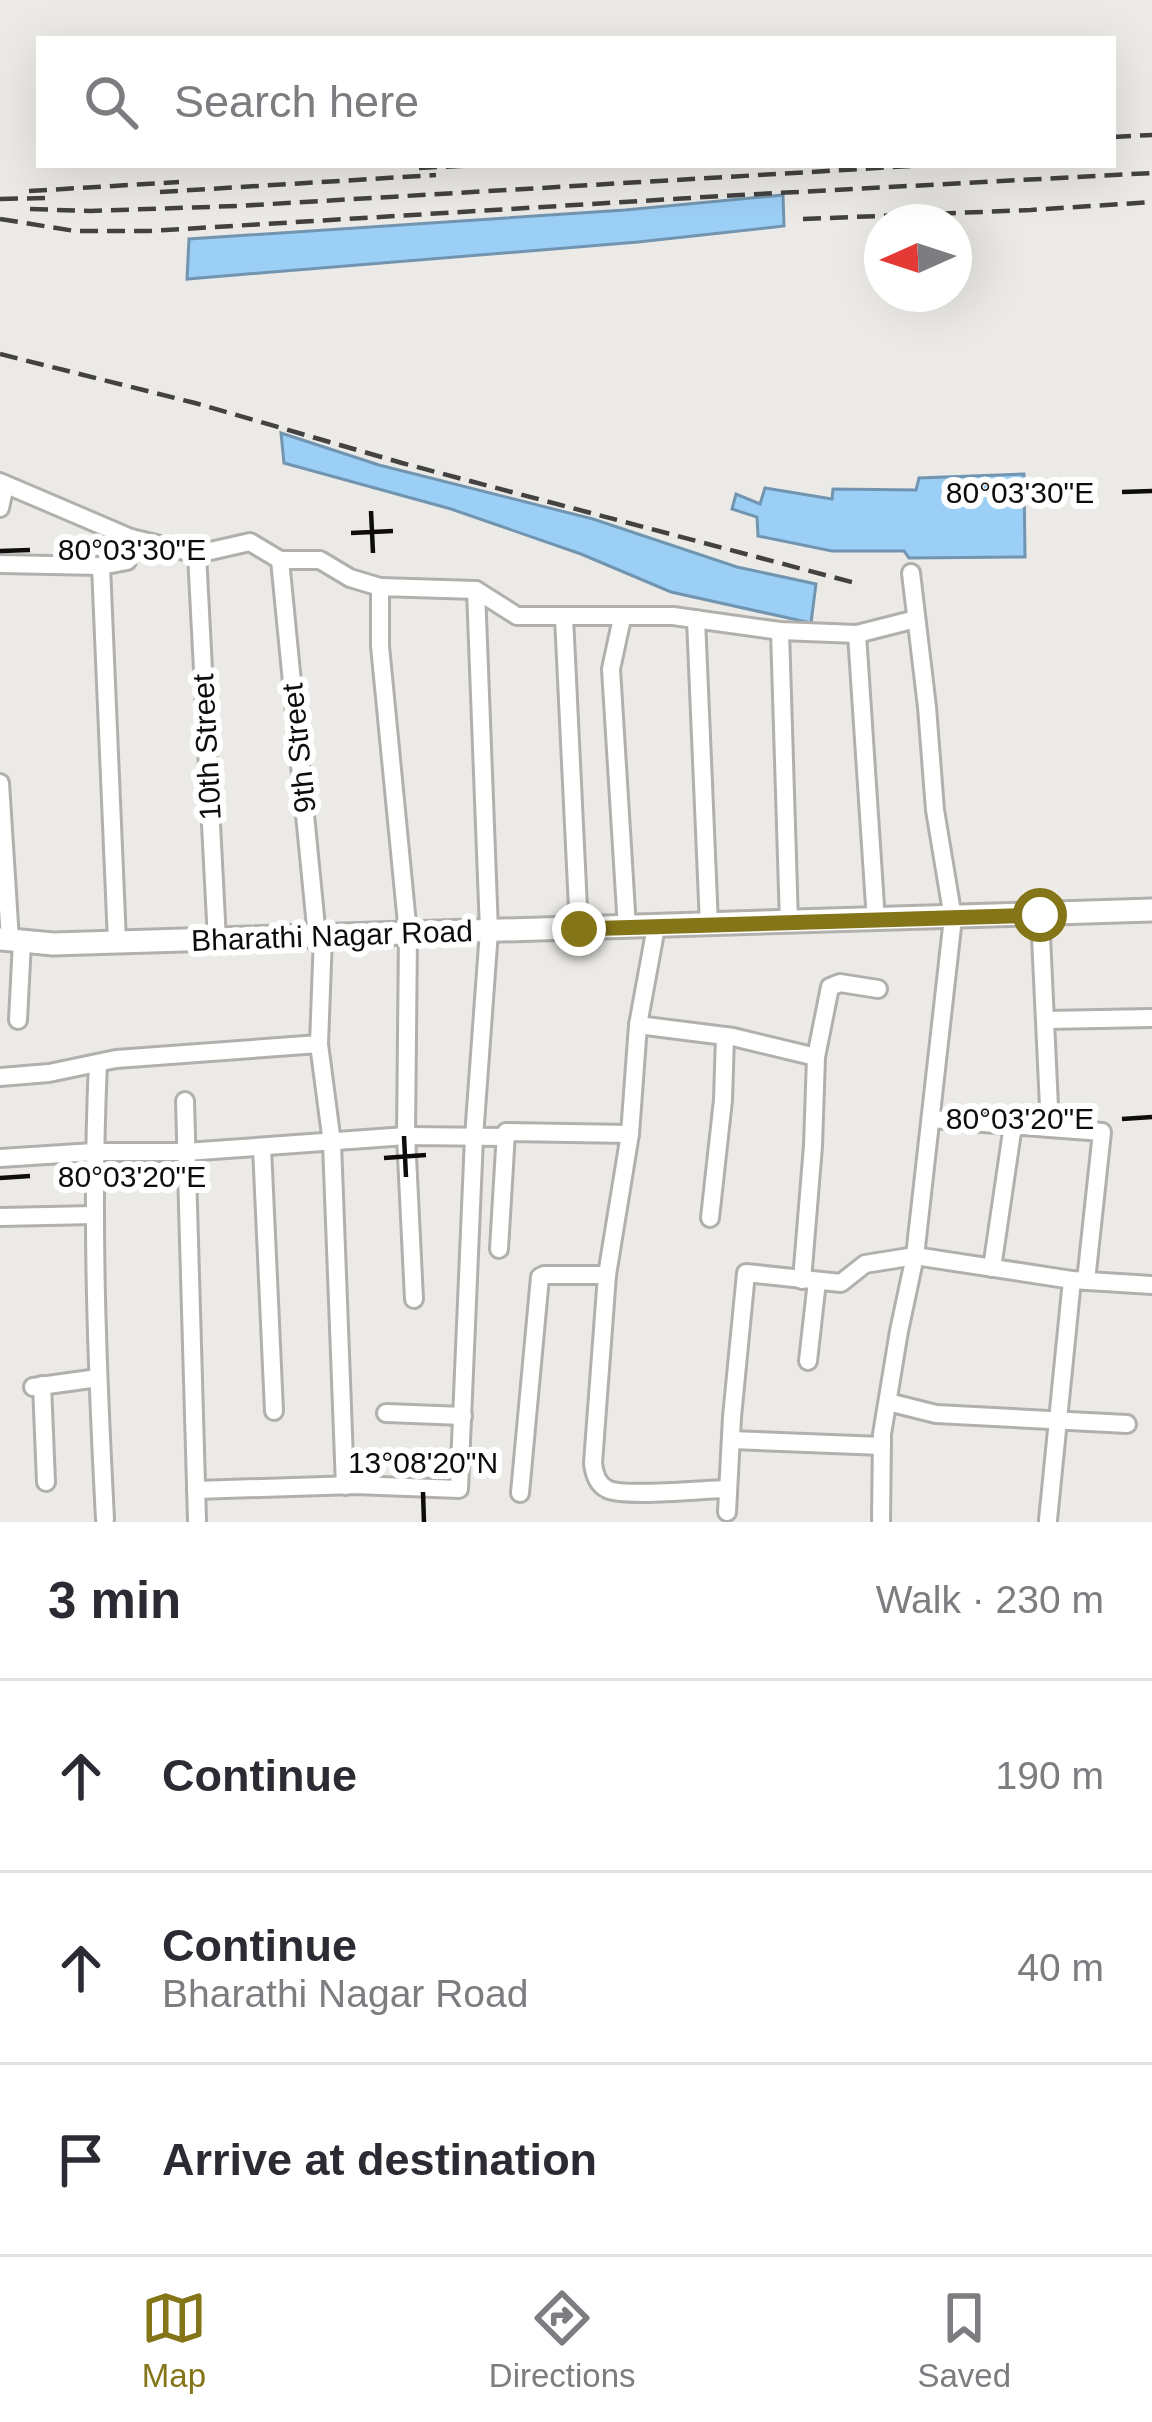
<!DOCTYPE html>
<html lang="en">
<head>
<meta charset="utf-8">
<style>
  body { margin:0; font-family:Helvetica,sans-serif; background:#f7f7f7; color:#2b2b33 }
  .compass { position:absolute; left:864px; top:204px; width:108px; height:108px; border-radius:50%; background:#fff; box-shadow:0 12px 48px #0002; rotate:267deg }
  .stop { position:absolute; width:36px; height:36px; margin:-27px; border:9px solid #847518; border-radius:50%; background:#fff }
  .stop.end { background:#847518; border-color:#fff; box-shadow:0 3px 12px #0008 }
  .list { margin:0; padding:0; list-style:none }
  h2 { display:flex; justify-content:space-between; align-items:center; height:156px; margin:0; padding:0 48px; font-size:51px }
  h2 small { font-size:39px; font-weight:400; color:#7c7c81 }
  .list li { display:grid; grid-template-columns:78px 1fr auto; gap:36px; align-items:center; box-sizing:border-box; height:192px; padding:0 48px; border-top:3px solid #e1e1e2 }
  .list b { display:block; font-size:45px; white-space:nowrap }
  .list p { margin:0; font-size:39px; white-space:nowrap; color:#7c7c81 }
  .list em { font-size:39px; font-style:normal; color:#7c7c81 }
  .icon { flex:none; width:66px; height:66px; fill:none; stroke:currentColor; stroke-width:2; stroke-linecap:round; stroke-linejoin:round }
  .map { position:relative; flex:none; width:1152px; height:1522px; overflow:hidden }
  .search { position:absolute; background:#fff; box-shadow:0 12px 48px #0002; left:36px; right:36px; top:36px; height:132px; display:flex; align-items:center; gap:30px; box-sizing:border-box; padding:0 42px; border-radius:0px; color:#7c7c81; font-size:45px }
  .sheet { height:732px; background:#fff }
  nav { display:flex; justify-content:space-around; align-items:center; box-sizing:border-box; height:168px; border-top:3px solid #e1e1e2; background:#fff; font-size:33px; color:#7c7c81 }
  nav a { display:grid; justify-items:center; gap:6px }
  nav .on { color:#847518 }
  .map>svg:first-child { display:block }
  .water { fill:#9ccff6; stroke:#7195b0; stroke-width:3 }
  .lines { fill:none; stroke-linecap:round; stroke-linejoin:round }
  .minor-casing { stroke:#b2b0ac; stroke-width:22 }
  .major-casing { stroke:#b2b0ac; stroke-width:27 }
  .minor { stroke:#fff; stroke-width:16 }
  .major { stroke:#fff; stroke-width:21 }
  .rail { stroke:#434240; stroke-width:4.5; stroke-dasharray:18 9; stroke-linecap:butt }
  .route { stroke:#847518; stroke-width:15 }
  .ticks { fill:none; stroke:#0e0d0c; stroke-width:4.5 }
  .labels { text-anchor:middle; stroke-width:12; stroke-linejoin:round; paint-order:stroke }
  .street-label { font-size:30px; fill:#0e0d0c; stroke:#fff }
  .ticks-label { font-size:30px; text-anchor:middle; fill:#0e0d0c; stroke:#fff; stroke-width:12; stroke-linejoin:round; paint-order:stroke }
</style>
</head>
<body>
<div class="map">
<svg width="1152" height="1522" viewBox="0 0 1152 1522">
  <rect width="100%" height="100%" fill="#eceae6"/>
  <g class="water">
    <polygon points="783,195 784,226 638,242 187,279 189,239 625,210"/>
    <polygon points="281,433 379,465 593,519 737,567 816,584 811,623 671,592 581,554 451,509 284,463"/>
    <polygon points="1024,474 1025,557 909,558 904,551 832,551 758,536 757,517 732,509 736,494 760,504 765,488 832,499 833,489 916,490 919,478"/>
  </g>
  <g class="lines">
    <g class="minor-casing">
      <g id="minor">
        <polyline points="0,482 131,538 197,554 250,542 280,560 320,560 350,578 380,587"/>
        <polyline points="0,508 5,485"/>
        <polyline points="197,554 217,940"/>
        <polyline points="280,560 317,937"/>
        <polyline points="0,564 101,566 127,561 131,538"/>
        <polyline points="101,566 117,942"/>
        <polyline points="564,617 579,929"/>
        <polyline points="622,618 611,669 627,928"/>
        <polyline points="696,619 709,925"/>
        <polyline points="780,631 789,923"/>
        <polyline points="857,634 876,921"/>
        <polyline points="0,783 10,940"/>
        <polyline points="1040,915 1050,1128"/>
        <path d="M656,927L638,1025L630,1134L607,1275L593,1463C594,1473 597,1484 607,1489C624,1498 705,1489 728,1489"/>
        <polyline points="18,1020 22,942"/>
        <polyline points="1046,1020 1152,1018"/>
        <polyline points="638,1025 733,1037 816,1057 813,1146 802,1280"/>
        <polyline points="319,1044 332,1143 345,1486"/>
        <polyline points="816,1057 830,987 840,983 878,989"/>
        <path d="M98,1063C91,1215 97,1367 105,1519"/>
        <polyline points="0,1077 49,1073 116,1059 319,1044 323,936"/>
        <polyline points="185,1101 197,1520"/>
        <polyline points="931,1119 1102,1132 1086,1281"/>
        <polyline points="262,1147 274,1411"/>
        <polyline points="0,1158 94,1152 186,1152 406,1136 505,1137"/>
        <polyline points="0,1217 95,1215"/>
        <polyline points="710,1218 723,1100 725,1036"/>
        <polyline points="499,1249 506,1132 630,1134"/>
        <polyline points="992,1268 1013,1125"/>
        <polyline points="414,1299 406,1136 408,934 380,646 380,587 476,590 517,616 673,616 780,631 857,634 916,619"/>
        <polyline points="808,1361 817,1281"/>
        <polyline points="42,1385 46,1482"/>
        <polyline points="33,1387 98,1378"/>
        <polyline points="888,1402 936,1414 1127,1424"/>
        <polyline points="386,1413 463,1416"/>
        <polyline points="731,1440 882,1446"/>
        <polyline points="196,1490 355,1485 459,1489 474,1137 489,931 476,590"/>
        <polyline points="520,1493 540,1277 544,1275 607,1275"/>
        <polyline points="727,1512 732,1417 746,1273 841,1283 865,1264 915,1256 1072,1280 1152,1285"/>
        <polyline points="1048,1520 1072,1280"/>
        <polyline points="881,1522 882,1434 899,1331 915,1256 953,918 935,810 927,707 911,573"/>
      </g>
    </g>
    <g class="major-casing">
      <polyline id="major" points="0,939 53,944 1152,910"/>
    </g>
    <use href="#minor" class="minor"/>
    <use href="#major" class="major"/>
    <g class="rail">
      <polyline points="1113,137 1152,135"/>
      <polyline points="419,168 479,165"/>
      <polyline points="29,191 179,182"/>
      <polyline points="160,192 436,175"/>
      <polyline points="0,199 46,198"/>
      <polyline points="30,209 90,211 237,206 928,165"/>
      <polyline points="0,219 75,231 150,231 722,196 1152,173"/>
      <polyline points="803,219 1031,210 1152,202"/>
      <polyline points="0,354 195,403 402,463 859,584"/>
    </g>
  </g>
  <g class="lines">
    <polyline class="route" points="579,929 1040,915"/>
  </g>
  <path class="ticks" d="M1122,492L1152,491M371,511L373,553M351,533L393,531M0,551L30,550M1122,1119L1152,1117M404,1136L406,1177M384,1158L426,1155M0,1178L30,1176M423,1492L424,1522"/>
  <g class="labels">
    <g class="street-label">
      <text transform="translate(207 747) rotate(-93)" y="10">10th Street</text>
      <text transform="translate(299 748) rotate(-96)" y="10">9th Street</text>
      <text transform="translate(332 936) rotate(-2)" y="10">Bharathi Nagar Road</text>
    </g>
  </g>
  <g class="ticks-label">
    <text x="1020" y="503">80°03'30"E</text>
    <text x="132" y="560">80°03'30"E</text>
    <text x="1020" y="1129">80°03'20"E</text>
    <text x="132" y="1187">80°03'20"E</text>
    <text x="423" y="1473">13°08'20"N</text>
  </g>
</svg>
<svg class="compass" viewBox="-18 -18 36 36"><path d="M0-13l5 13h-10z" fill="#e53935"/><path d="M0 13l5-13h-10z" fill="#7c7c81"/></svg>
<div class="stop" style="left:1040px;top:915px"></div>
<div class="stop end" style="left:579px;top:929px"></div>
<div class="search"><svg class="icon" aria-label="search" viewBox="0 0 24 24"><circle cx="10" cy="10" r="6"/><path d="M15 15l6 6"/></svg>Search here</div>
</div>
<section class="sheet">
<h2>3 min<small>Walk · 230 m</small></h2>
<ul class="list">
<li><svg class="icon" aria-label="ahead" viewBox="0 0 24 24"><path d="M12 20V5M6 11l6-6 6 6"/></svg><div><b>Continue</b></div><em>190 m</em></li>
<li><svg class="icon" aria-label="ahead" viewBox="0 0 24 24"><path d="M12 20V5M6 11l6-6 6 6"/></svg><div><b>Continue</b><p>Bharathi Nagar Road</p></div><em>40 m</em></li>
<li><svg class="icon" aria-label="arrive" viewBox="0 0 24 24"><path d="M6 21V4h12l-3 4 3 4H6"/></svg><div><b>Arrive at destination</b></div></li>
</ul>
</section>
<nav>
<a class="on"><svg class="icon" aria-label="map" viewBox="0 0 24 24"><path d="M3 6l6-2 6 2 6-2v14l-6 2-6-2-6 2zM9 4v14M15 6v14"/></svg>Map</a>
<a><svg class="icon" aria-label="directions" viewBox="0 0 24 24"><path d="M12 3l9 9-9 9-9-9zM9 14v-3h6M13 9l2 2-2 2"/></svg>Directions</a>
<a><svg class="icon" aria-label="saved" viewBox="0 0 24 24"><path d="M7 4h10v16l-5-4-5 4z"/></svg>Saved</a>
</nav>
</body>
</html>
